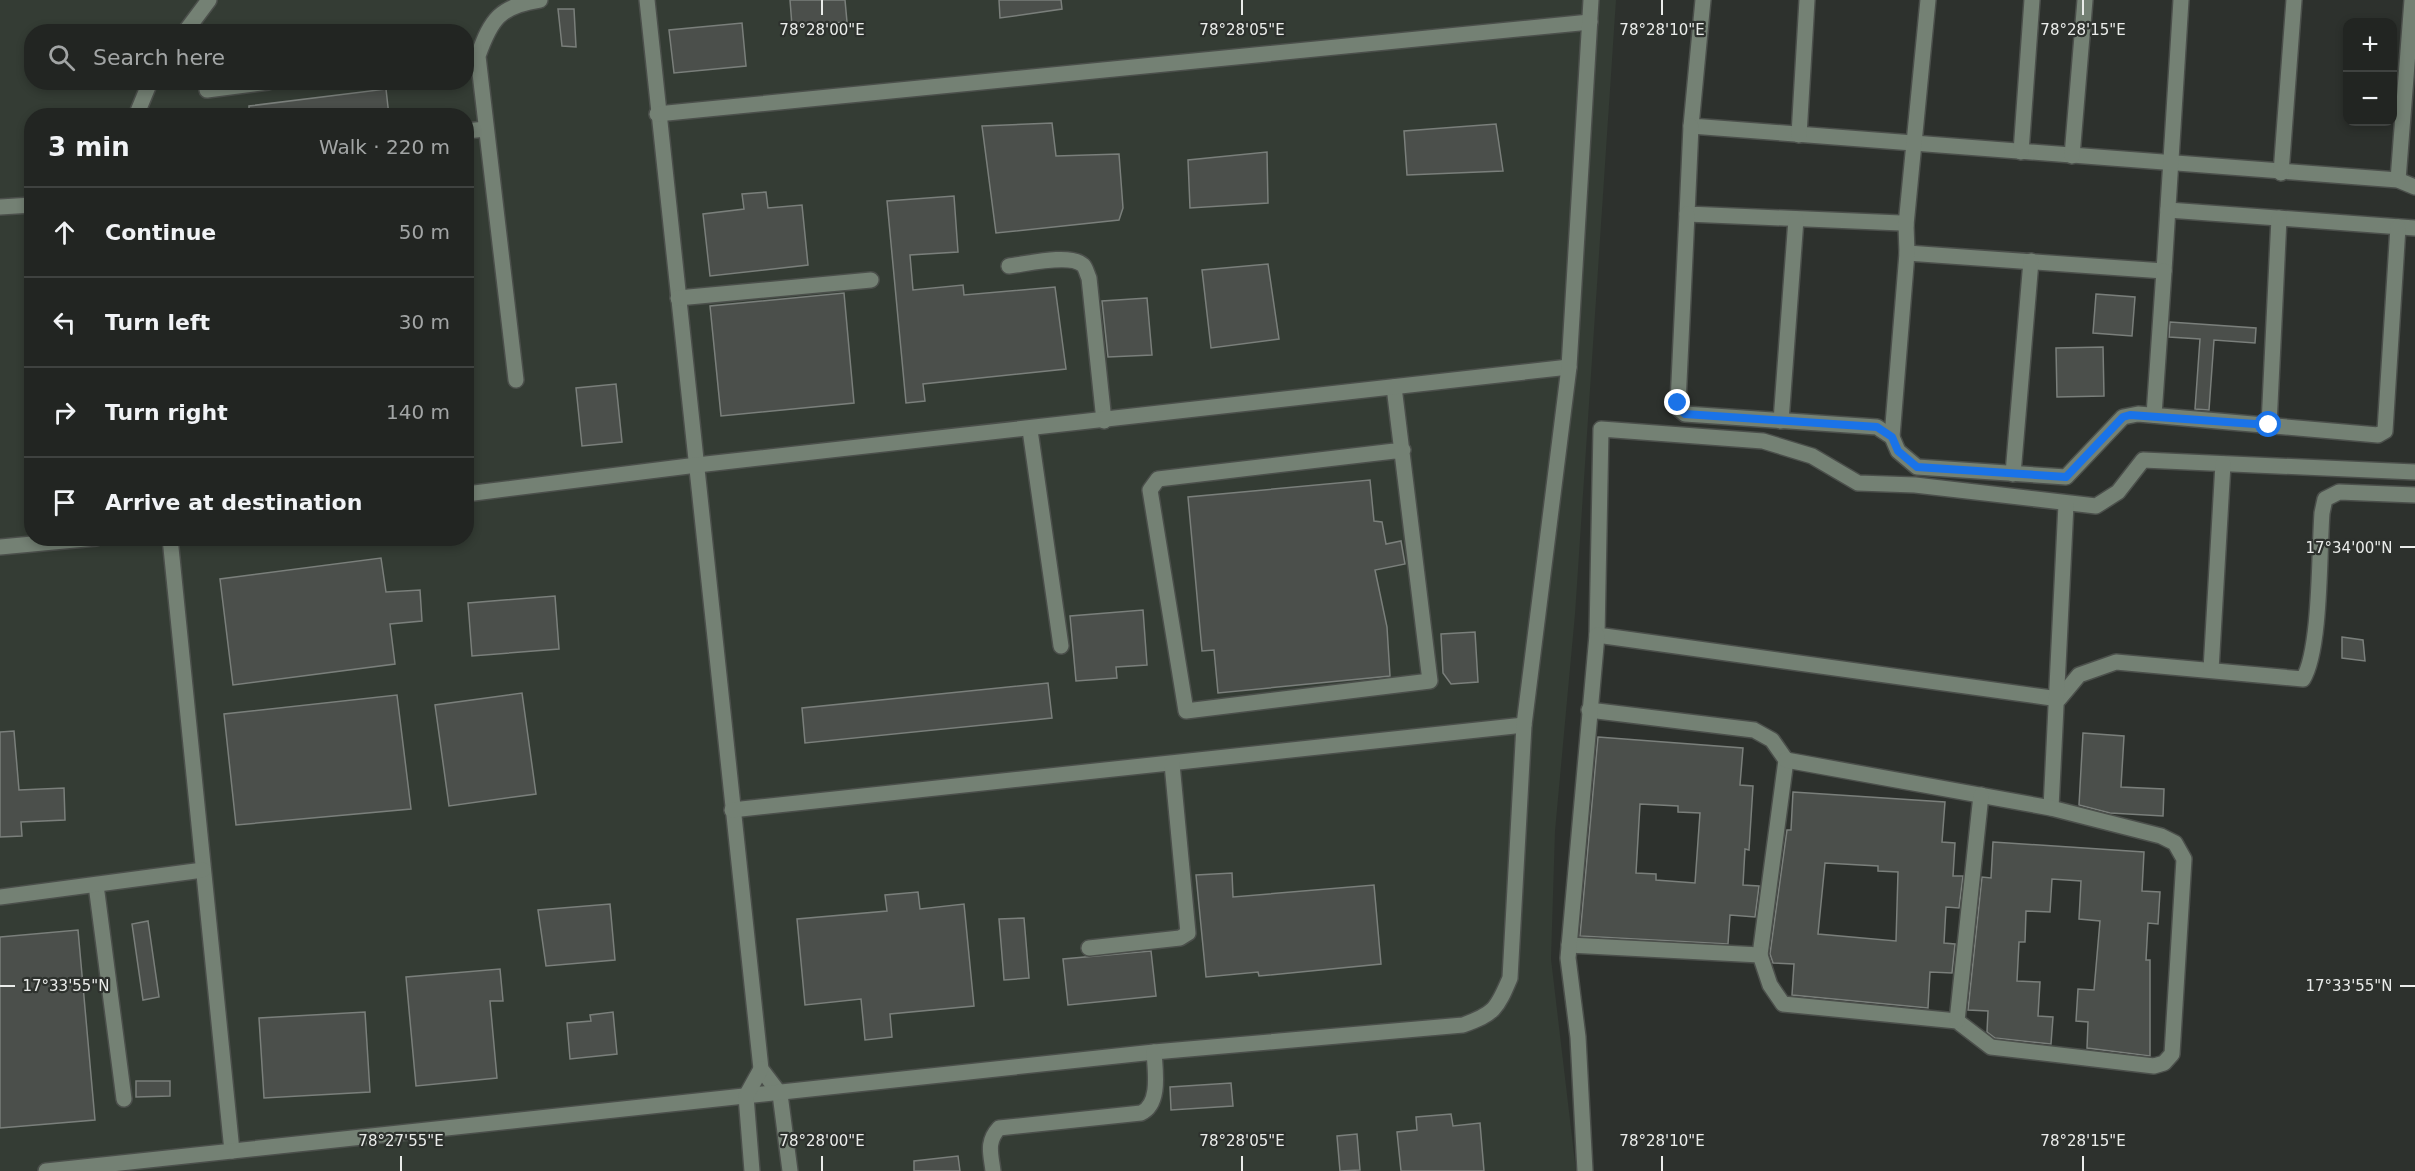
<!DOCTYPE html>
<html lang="en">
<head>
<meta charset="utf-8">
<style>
  body { margin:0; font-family:"DejaVu Sans",sans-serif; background:#2e312f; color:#f1f3f6 }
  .controls { position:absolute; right:18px; top:18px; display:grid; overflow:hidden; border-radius:12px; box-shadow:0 3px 9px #0003 }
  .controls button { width:54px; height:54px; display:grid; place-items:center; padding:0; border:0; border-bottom:2px solid #3f4240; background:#222522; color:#f1f3f6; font:30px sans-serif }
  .stop { position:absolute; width:18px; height:18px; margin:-14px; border:4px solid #1a73e8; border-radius:50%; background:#fff }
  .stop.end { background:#1a73e8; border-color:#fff; box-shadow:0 2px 6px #0008 }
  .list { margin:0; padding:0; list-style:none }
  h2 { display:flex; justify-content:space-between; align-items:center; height:78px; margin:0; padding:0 24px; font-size:26px }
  h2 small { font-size:20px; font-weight:400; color:#a2a5a5 }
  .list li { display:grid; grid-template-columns:39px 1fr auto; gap:18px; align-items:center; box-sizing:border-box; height:90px; padding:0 24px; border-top:2px solid #3f4240 }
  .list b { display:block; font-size:22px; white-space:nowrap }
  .list em { font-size:20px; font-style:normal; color:#a2a5a5 }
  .icon { flex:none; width:33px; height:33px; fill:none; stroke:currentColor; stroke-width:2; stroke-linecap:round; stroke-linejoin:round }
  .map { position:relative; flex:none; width:2415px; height:1171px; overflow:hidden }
  .search { position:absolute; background:#222522; box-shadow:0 3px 9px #0003; left:24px; top:24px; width:450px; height:66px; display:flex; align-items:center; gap:15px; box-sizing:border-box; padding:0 21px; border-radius:24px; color:#a2a5a5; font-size:22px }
  .panel { position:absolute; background:#222522; box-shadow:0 3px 9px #0003; left:24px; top:108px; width:450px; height:438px; border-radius:24px }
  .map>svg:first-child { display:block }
  .built { fill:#343c34; fill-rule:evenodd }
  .building { fill:#4b4f4b; stroke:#7a7f7b; stroke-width:1.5; fill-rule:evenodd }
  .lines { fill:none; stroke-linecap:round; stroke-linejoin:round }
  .minor-casing { stroke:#4b4f4b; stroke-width:18 }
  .minor { stroke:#748174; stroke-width:15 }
  .route { stroke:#1a73e8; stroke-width:8 }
  .ticks { fill:none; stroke:#eaecea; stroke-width:2 }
  .ticks-label { font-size:15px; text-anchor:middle; fill:#eaecea; stroke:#2d312d; stroke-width:4.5; stroke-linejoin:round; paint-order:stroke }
</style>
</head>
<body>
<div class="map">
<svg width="2415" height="1171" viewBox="0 0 2415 1171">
  <rect width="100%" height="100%" fill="#2d312d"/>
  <path class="built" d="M0,0H1616L1575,614L1555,831L1551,959L1576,1171H0ZM32,32H466V82H32ZM32,116H466V538H32Z"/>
  <g class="building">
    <polygon points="790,0 845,0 847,22 792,26"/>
    <polygon points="999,0 1061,0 1062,9 1000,18"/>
    <polygon points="558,9 574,9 576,47 562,46"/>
    <polygon points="742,23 746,66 674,73 669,30"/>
    <polygon points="386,89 389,116 249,116 249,106"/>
    <polygon points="1052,123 1056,156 1119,154 1123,208 1119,220 996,233 982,126"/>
    <polygon points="1496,124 1503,171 1407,175 1404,131"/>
    <polygon points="1267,152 1268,203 1190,208 1188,160"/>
    <polygon points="766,192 768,208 802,205 808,265 710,276 703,214 744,209 742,194"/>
    <polygon points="954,196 958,252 910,255 913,290 963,285 964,295 1055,287 1066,369 923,384 925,401 906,403 887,201"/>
    <polygon points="1268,264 1279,339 1211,348 1202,270"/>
    <polygon points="844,293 854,403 721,416 710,306"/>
    <polygon points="2096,294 2135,297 2132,336 2093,333"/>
    <polygon points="1147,298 1152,355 1108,357 1102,301"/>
    <polygon points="2170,322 2256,328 2255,343 2214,340 2209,410 2195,409 2200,339 2169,337"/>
    <polygon points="2103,347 2104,396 2057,397 2056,348"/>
    <polygon points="616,384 622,442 582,446 576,388"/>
    <polygon points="1370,480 1374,521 1382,522 1386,544 1401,541 1405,564 1375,570 1387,627 1390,676 1218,693 1214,650 1202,651 1188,497"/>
    <polygon points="381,558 386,592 420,590 422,621 390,624 395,664 233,685 220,579"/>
    <polygon points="555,596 559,649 472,656 468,603"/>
    <polygon points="1143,610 1147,665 1116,667 1117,678 1076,681 1070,616"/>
    <polygon points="1475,632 1478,682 1451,684 1443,673 1441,634"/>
    <polygon points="2342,637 2363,640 2365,661 2342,658"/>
    <polygon points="1048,683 1052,718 805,743 802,708"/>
    <polygon points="522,693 536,794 449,806 435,705"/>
    <polygon points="397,695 411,809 236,825 224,714"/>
    <polygon points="14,731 19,790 64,788 65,820 21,822 22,836 0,837 0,732"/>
    <polygon points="2083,733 2124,736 2121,787 2164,789 2163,816 2110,813 2079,805"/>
    <path d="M1598,737L1743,748L1740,785L1753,786L1749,850L1745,849L1743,885L1759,886L1755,917L1730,915L1728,944L1580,936ZM1640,804L1678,806V812L1700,813L1695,883L1656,880V874L1636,873Z"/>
    <path d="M1793,792L1945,802L1942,842L1955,843L1953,876H1963L1959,908L1946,907L1944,943L1955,944L1952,973L1930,972L1928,1008L1792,995L1794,964L1773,963L1770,954L1787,830H1791ZM1825,863L1878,866V871L1898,872L1896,941L1818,934Z"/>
    <polygon points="1993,842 2144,852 2142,891 2160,892 2158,924 2148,923 2146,960 2150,960 2150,1056 2087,1048 2088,1022 2076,1021 2078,989 2094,990 2100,921 2079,919 2081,881 2052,879 2050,912 2026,911 2025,942 2019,942 2017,981 2040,982 2038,1016 2053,1017 2051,1044 1995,1038 1987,1032 1988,1011 1968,1010 1982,877 1991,878"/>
    <polygon points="1232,873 1233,897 1374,885 1381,964 1259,976 1258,972 1206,977 1196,875"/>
    <polygon points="918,892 920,909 964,904 974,1006 890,1014 892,1037 865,1040 861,999 805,1005 797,919 887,911 885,895"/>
    <polygon points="610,904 615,960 546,966 538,910"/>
    <polygon points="1024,918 1029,978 1004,980 999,919"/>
    <polygon points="148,921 159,997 143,1000 132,924"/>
    <polygon points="78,930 95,1120 0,1128 0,937"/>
    <polygon points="1151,951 1156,996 1068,1005 1063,959"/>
    <polygon points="500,969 503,1001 490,1001 497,1078 416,1086 406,977"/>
    <polygon points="365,1012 370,1092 264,1098 259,1018"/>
    <polygon points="613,1012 617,1054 570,1059 567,1023 591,1021 590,1015"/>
    <polygon points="136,1081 170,1081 170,1096 136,1097"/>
    <polygon points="1231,1083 1233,1106 1171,1110 1170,1087"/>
    <polygon points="1451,1114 1453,1126 1480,1123 1484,1171 1401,1171 1397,1132 1417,1130 1416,1117"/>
    <polygon points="1357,1134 1360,1170 1340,1171 1337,1136"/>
    <polygon points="958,1156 960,1171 914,1171 914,1161"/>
  </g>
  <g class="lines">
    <g class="minor-casing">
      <g id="minor">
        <polyline points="647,0 761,1069 780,1094 790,1171"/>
        <polyline points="1703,0 1691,126 2398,180 2415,187"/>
        <polyline points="185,32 209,0"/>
        <polyline points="207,90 268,82"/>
        <polyline points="657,114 1590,22"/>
        <polyline points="136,116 150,82"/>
        <polyline points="1691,126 1687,214 1901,223 1906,225"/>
        <polyline points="466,131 486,129"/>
        <polyline points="1799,135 1807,0"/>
        <polyline points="2021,152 2032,0"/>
        <polyline points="2072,156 2085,0"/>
        <polyline points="2281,173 2294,0"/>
        <polyline points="2398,180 2412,0"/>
        <polyline points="0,207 32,205"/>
        <polyline points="2168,210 2415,228"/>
        <polyline points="1687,214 1678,403 1679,409 1685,414 1877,427 1892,437 1898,451 1917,467 2066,477 2123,417 2138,414 2378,435 2385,431 2398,227"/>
        <polyline points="1907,253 2164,271 2181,0"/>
        <path d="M1009,266C1026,264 1070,253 1083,265C1086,268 1087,274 1089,278L1104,421"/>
        <polyline points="678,298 871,280"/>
        <path d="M516,380L478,56C491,19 500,6 540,0"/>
        <polyline points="1394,387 1430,681 1186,711 1150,490 1158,479 1403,450"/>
        <polyline points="2154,415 2164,271"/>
        <polyline points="1781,421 1796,219"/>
        <polyline points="2269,425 2279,218"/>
        <polyline points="1030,430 1061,646"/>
        <polyline points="1892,437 1907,253 1906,225 1928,0"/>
        <path d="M2415,472L2143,460L2118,492L2096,506L1915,485L1858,483L1812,456L1763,441L1601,429L1597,635L2059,699L2079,675L2116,662L2303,679C2321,650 2319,552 2322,513L2325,499L2339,492L2415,495"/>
        <polyline points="2013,474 2031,261"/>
        <polyline points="466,494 697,465 1569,367"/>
        <polyline points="170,538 232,1151"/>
        <polyline points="0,547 96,538"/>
        <polyline points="2211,670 2223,464"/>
        <polyline points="1589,710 1754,730 1772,740 1786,760 1760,955"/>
        <polyline points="2051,808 2066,504"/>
        <polyline points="732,810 1524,725"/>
        <polyline points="96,885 124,1099"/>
        <polyline points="0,897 203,870"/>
        <polyline points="1569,945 1760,955 1770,985 1783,1004 1957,1021 1991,1047 2154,1066 2164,1063 2172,1054 2184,859 2175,843 2161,836 2051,808 1786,760"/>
        <polyline points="1089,948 1180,938 1188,933 1172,764"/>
        <polyline points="1957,1021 1981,795"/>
        <path d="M46,1171L1154,1052L1463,1025C1494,1014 1497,1009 1510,978L1524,725L1569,367L1591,0"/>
        <polyline points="752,1171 746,1096 761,1069"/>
        <path d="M993,1171C991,1154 986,1142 999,1128L1141,1113C1161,1104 1155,1070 1154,1052"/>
        <polyline points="1585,1171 1578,1037 1568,958 1597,635"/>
      </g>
    </g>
    <use href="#minor" class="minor"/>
  </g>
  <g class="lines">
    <polyline class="route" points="1678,403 1679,409 1685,414 1877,427 1892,437 1898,451 1917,467 2066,477 2123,417 2130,415 2269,425"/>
  </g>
  <path class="ticks" d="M822,0V15M1242,0V15M1662,0V15M2083,0V15M2400,547H2415M0,986H15M2400,986H2415M401,1156V1171M822,1156V1171M1242,1156V1171M1662,1156V1171M2083,1156V1171"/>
  <g class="ticks-label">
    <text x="822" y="35">78°28'00"E</text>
    <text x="1242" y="35">78°28'05"E</text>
    <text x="1662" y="35">78°28'10"E</text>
    <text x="2083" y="35">78°28'15"E</text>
    <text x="2349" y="553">17°34'00"N</text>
    <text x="66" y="991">17°33'55"N</text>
    <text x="2349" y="991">17°33'55"N</text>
    <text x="401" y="1146">78°27'55"E</text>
    <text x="822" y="1146">78°28'00"E</text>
    <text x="1242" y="1146">78°28'05"E</text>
    <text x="1662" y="1146">78°28'10"E</text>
    <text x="2083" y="1146">78°28'15"E</text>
  </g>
</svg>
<div class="controls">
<button>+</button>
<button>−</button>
</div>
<div class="stop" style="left:2269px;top:425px"></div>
<div class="stop end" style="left:1678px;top:403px"></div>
<div class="search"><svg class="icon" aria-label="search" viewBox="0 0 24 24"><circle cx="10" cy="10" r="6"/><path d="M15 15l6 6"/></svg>Search here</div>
<section class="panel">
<h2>3 min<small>Walk · 220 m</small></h2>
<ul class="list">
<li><svg class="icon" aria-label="ahead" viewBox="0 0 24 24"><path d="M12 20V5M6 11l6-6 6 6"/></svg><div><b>Continue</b></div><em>50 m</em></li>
<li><svg class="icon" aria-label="left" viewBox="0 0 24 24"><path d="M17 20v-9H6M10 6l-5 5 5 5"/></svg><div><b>Turn left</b></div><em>30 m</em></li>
<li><svg class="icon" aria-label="right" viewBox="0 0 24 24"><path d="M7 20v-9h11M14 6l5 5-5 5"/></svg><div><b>Turn right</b></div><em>140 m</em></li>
<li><svg class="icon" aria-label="arrive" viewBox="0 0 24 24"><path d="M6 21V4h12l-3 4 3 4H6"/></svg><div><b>Arrive at destination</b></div></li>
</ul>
</section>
</div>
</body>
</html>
